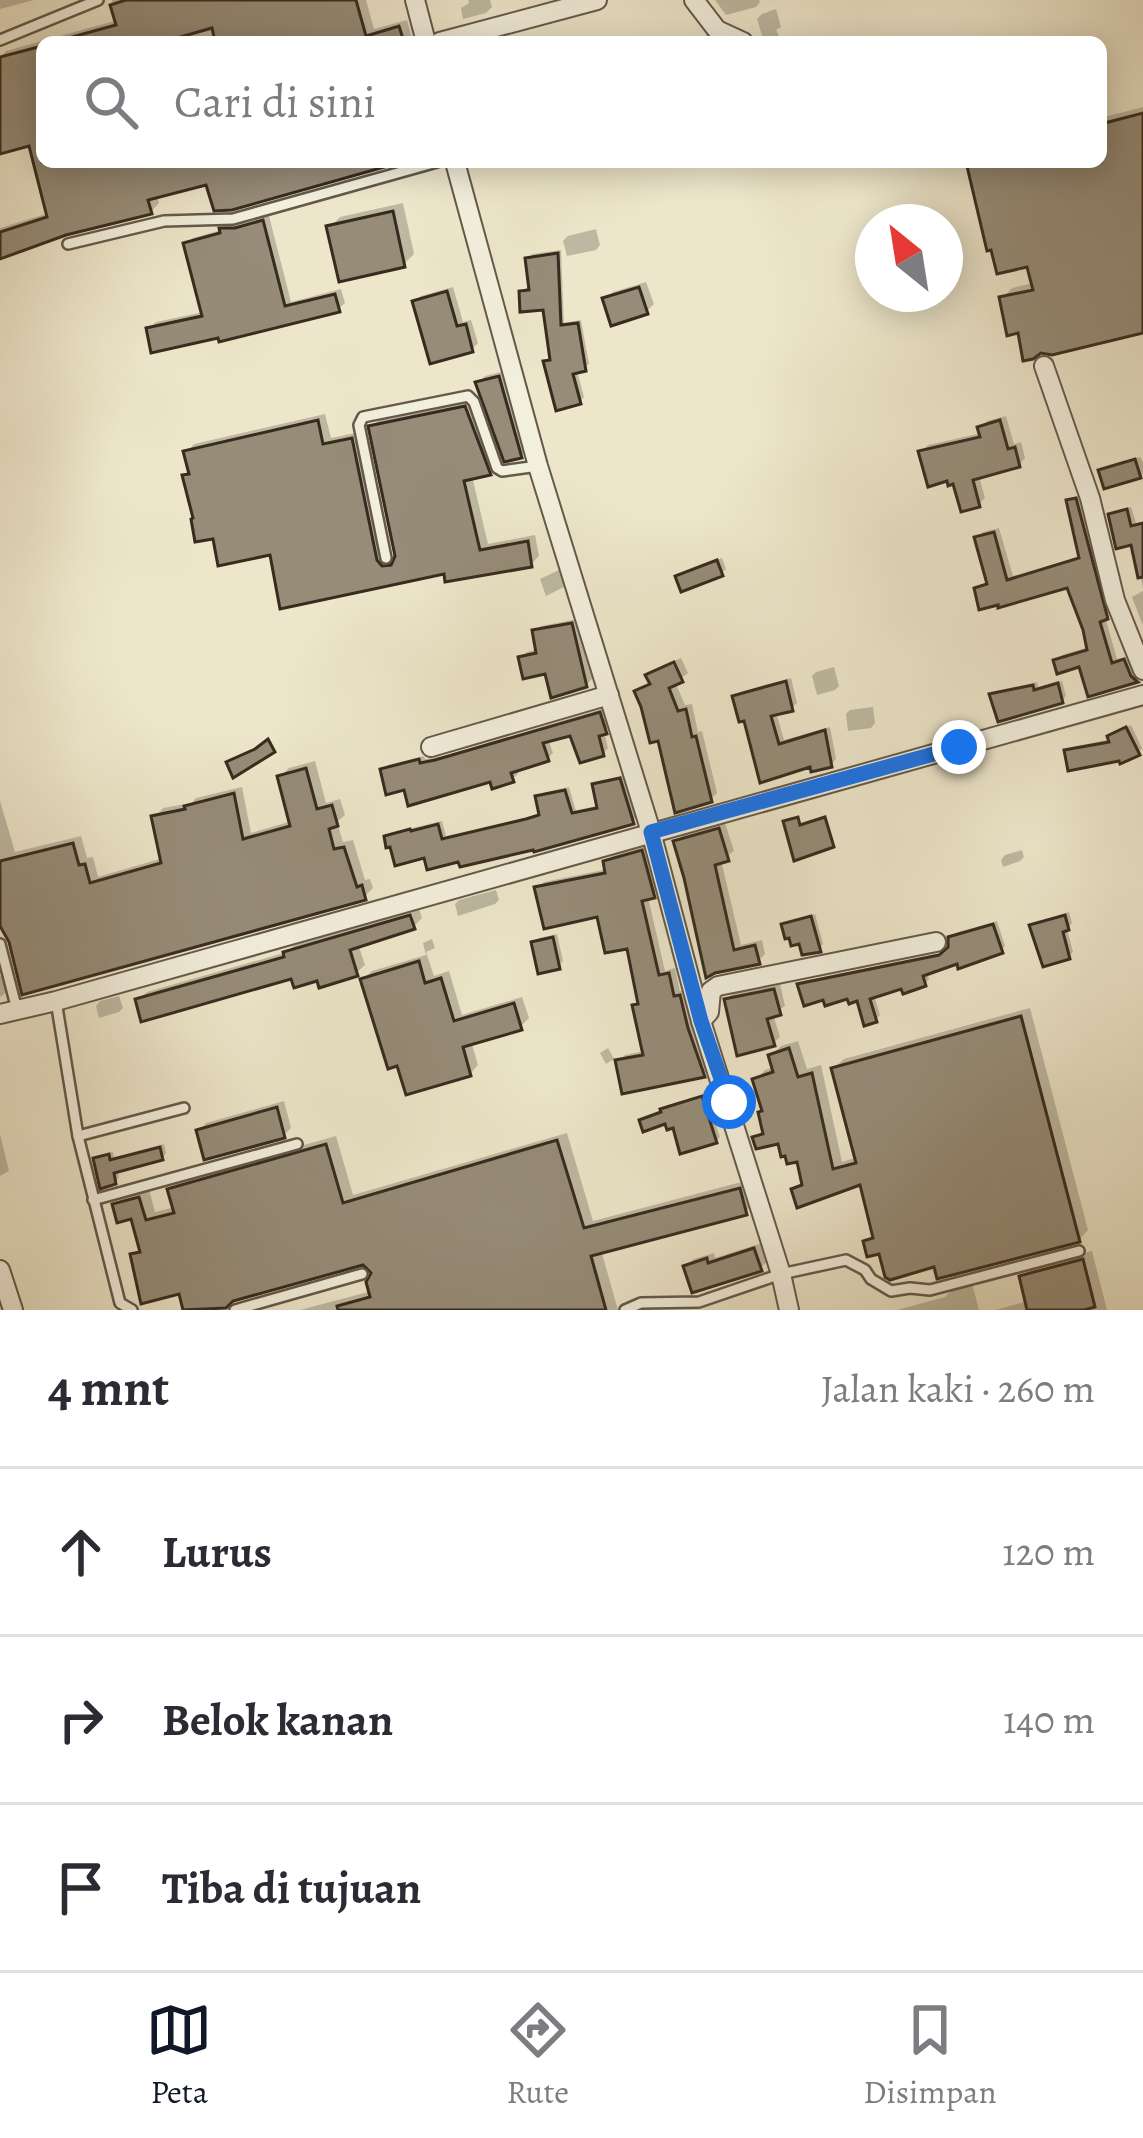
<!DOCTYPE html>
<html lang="id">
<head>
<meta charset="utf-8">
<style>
  body { margin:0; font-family:Alegreya,serif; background:#f2f2f3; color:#2b2b33 }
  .compass { position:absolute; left:855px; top:204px; width:108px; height:108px; border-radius:50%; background:#fff; box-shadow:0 6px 30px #0003; rotate:330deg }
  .stop { position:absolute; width:36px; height:36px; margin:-27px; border:9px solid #1a73e8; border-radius:50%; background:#fff }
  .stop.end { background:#1a73e8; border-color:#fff; box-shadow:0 3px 12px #0008 }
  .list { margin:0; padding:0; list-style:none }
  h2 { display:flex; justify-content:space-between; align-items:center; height:156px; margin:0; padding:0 48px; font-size:51px }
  h2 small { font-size:39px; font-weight:400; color:#7c7c81 }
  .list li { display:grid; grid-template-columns:78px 1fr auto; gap:36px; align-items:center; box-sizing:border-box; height:168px; padding:0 48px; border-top:3px solid #e1e1e2 }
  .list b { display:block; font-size:45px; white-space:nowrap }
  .list em { font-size:39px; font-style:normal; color:#7c7c81 }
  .icon { flex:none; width:66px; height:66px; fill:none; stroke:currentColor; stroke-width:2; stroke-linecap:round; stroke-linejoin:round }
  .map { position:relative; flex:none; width:1143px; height:1310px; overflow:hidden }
  .search { position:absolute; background:#fff; box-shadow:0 6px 30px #0003; left:36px; right:36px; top:36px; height:132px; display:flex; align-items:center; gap:30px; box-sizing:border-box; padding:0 42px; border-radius:18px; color:#7c7c81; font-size:45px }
  .sheet { height:660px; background:#fff }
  nav { display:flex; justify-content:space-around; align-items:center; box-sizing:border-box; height:168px; border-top:3px solid #e1e1e2; background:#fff; font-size:33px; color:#7c7c81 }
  nav a { display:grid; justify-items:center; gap:6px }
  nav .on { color:#111827 }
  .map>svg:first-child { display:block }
  .shadow { fill:#0003 }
  .building { fill:#968c78; stroke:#372b1f; stroke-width:3 }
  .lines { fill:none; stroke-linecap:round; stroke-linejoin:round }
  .service-casing { stroke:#645a4a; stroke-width:14 }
  .minor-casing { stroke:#645a4a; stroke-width:22 }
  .service { stroke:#f3efdd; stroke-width:9 }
  .minor { stroke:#f3efdd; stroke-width:18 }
  .route { stroke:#1a73e8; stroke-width:15 }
</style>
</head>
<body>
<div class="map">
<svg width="1143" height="1310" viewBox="0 0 1143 1310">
  <rect width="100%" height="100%" fill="#ede6ca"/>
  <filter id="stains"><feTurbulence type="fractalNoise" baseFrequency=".00167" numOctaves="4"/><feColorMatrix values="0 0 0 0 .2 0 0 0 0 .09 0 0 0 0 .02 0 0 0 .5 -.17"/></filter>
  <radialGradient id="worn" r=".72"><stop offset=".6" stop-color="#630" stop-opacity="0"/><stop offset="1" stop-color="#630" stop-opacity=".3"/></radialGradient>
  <g class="shadow">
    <polygon points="0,0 34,0 0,9"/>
    <polygon points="112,0 366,0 374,29 407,20 413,42 42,42 42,162 392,162 208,181 157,194 159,203 151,212 65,232 0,256 0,228 49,213 31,142 0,151 0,58 6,51 118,20"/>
    <polygon points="468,0 490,0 492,7 486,13 463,19 461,8 469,3"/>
    <polygon points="715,0 759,0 760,2 756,7 726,15"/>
    <polygon points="776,9 781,27 776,30 782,42 764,42 757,19 762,14"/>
    <polygon points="712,33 723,42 695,42 700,38"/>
    <polygon points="1143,107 1143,330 1020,330 1002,298 1012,288 1034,283 1029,263 969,162 1101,162 1101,118"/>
    <polygon points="403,203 414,254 404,264 330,227 340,217"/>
    <polygon points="269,216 291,302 341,289 345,303 338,309 221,334 149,329 156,322 204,312 186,244 193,238 221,230 228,223 244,223"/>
    <polygon points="596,229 600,245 596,250 567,256 563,241 568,236"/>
    <polygon points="561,250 564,323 581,320 589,364 577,371 584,397 579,402 546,362 552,357 545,307 522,292 526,288 532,287 528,259 532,254"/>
    <polygon points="646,282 654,304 646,312 606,299 613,292"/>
    <polygon points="453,287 463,322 471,320 478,343 472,349 415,302 421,296"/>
    <polygon points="505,371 527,450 520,456 479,382 485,376"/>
    <polygon points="473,400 497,464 490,472 472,476 488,544 535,535 539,556 531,564 446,571 283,605 272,551 215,535 185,476 191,471 187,452 194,444 325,414 331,438 360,432 388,558 397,561 372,427 380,419"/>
    <polygon points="1006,416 1014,444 1021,442 1025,458 1019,465 979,476 985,498 979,504 922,452 928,445 982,433 981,428 987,421"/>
    <polygon points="1140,457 1143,462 1143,474 1106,485 1102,471 1106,466"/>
    <polygon points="1081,494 1112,610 1105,617 1117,659 1130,656 1141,675 1137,680 1090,693 1081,664 1056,661 1062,655 1089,647 1069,584 977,589 989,581 977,538 983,532 999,528 1013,576 1082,556 1069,501"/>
    <polygon points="1131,507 1136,523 1143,522 1143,588 1133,542 1111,515 1116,511"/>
    <polygon points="722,558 726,569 722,573 678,577 683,572"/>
    <polygon points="561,569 566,586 546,596 540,579"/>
    <polygon points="1143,591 1143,626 1132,597"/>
    <polygon points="578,619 592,679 586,685 521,658 527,652 539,649 535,631 541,626"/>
    <polygon points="681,658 688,673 675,682 685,705 692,704 698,732 702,731 717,793 710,800 660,738 638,692 652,682 649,676 656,669"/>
    <polygon points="834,667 839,686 835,690 817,695 812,676 816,672"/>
    <polygon points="791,678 797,703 791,708 776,712 784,740 830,727 836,759 831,764 812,763 762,779 746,717 735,697 740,692"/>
    <polygon points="1062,681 1066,696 1062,701 993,695 997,691 1037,682 1038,688"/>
    <polygon points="873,707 875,723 871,728 848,731 846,714 850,710"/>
    <polygon points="605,708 610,726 604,732 608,748 603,754 572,732 548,739 553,753 547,759 516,768 518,774 512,779 491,779 406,787 383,770 388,765 424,756 425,759 443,756"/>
    <polygon points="1131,725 1142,748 1138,753 1067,751 1072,747 1112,739 1110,736 1114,732"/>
    <polygon points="315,761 326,803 340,799 345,815 337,822 343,842 353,840 365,880 370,879 373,888 364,897 12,941 0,915 0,801 15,852 81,836 87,858 93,857 98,877 163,858 155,817 163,808 192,803 196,798 242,787 251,833 292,821 280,777 289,768"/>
    <polygon points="624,775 637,817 633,821 461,858 427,855 387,837 391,833 442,821 446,836 533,816 542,813 539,797 543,793 569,787 576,811 599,805 595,785 599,781"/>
    <polygon points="725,823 734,851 721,860 741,945 762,940 765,954 758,961 714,970 676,842 683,835"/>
    <polygon points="648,846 660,889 648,897 665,971 675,968 680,991 686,990 709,1068 703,1074 619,1061 625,1055 645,1051 635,1006 640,1001 629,945 599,913 538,888 544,882 608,869 606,862 613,855"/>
    <polygon points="1022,850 1024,857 1020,861 1003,867 1001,860 1005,855"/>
    <polygon points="496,890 499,900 495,904 458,916 455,904 459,900"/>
    <polygon points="419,909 422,918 413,927 358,944 365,965 356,973 319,977 293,976 138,1000 147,992 287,952 295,945"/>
    <polygon points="1069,912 1072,923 1067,929 1073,952 1068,957 1033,926 1037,922"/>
    <polygon points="815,914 823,944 819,949 801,941 784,925 789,921"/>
    <polygon points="997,921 1005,946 1001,950 926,971 929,979 925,984 903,985 874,995 880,1015 875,1020 859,998 800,985 804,981 946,952 951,948 951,938 956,933"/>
    <polygon points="557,934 563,961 559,966 534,943 539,938"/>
    <polygon points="432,939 435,948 426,952 434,976 449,971 462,1015 522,997 529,1018 520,1027 471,1041 478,1065 470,1074 363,980 372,971 426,955 423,943"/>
    <polygon points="8,974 12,988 0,997 0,976"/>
    <polygon points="780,984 785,1006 773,1014 780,1037 773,1043 727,1000 733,993"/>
    <polygon points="119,996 123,1008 119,1012 99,1018 96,1006 100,1001"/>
    <polygon points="1030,1008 1088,1230 1079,1240 936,1263 881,1251 866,1242 875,1233 862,1181 794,1190 804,1180 799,1158 781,1140 755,1138 765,1128 764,1109 756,1079 765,1070 775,1067 771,1056 781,1046 798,1041 807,1069 821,1065 842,1162 858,1157 834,1068 844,1059"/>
    <polygon points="608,1048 614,1059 606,1064 600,1053"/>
    <polygon points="706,1094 720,1137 716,1141 675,1125 642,1121 668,1105"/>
    <polygon points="284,1101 291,1128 284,1135 199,1131 206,1123"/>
    <polygon points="567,1133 593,1221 749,1180 755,1202 745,1212 601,1250 618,1310 300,1310 372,1291 373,1269 361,1262 232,1298 225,1306 207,1310 186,1310 181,1291 133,1255 141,1247 133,1215 115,1205 125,1196 149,1189 155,1212 175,1207 171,1190 180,1180 336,1136 353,1195"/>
    <polygon points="0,1134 9,1171 0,1176"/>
    <polygon points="164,1144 166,1153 162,1158 117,1169 119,1177 115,1182 96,1159 100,1155 113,1152 114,1157"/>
    <polygon points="762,1243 768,1261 760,1268 686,1266 694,1259 714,1253 715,1258"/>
    <polygon points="1092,1251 1107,1310 995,1310 1028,1301 1022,1277 1032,1267"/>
    <polygon points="972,1283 979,1310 897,1310 945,1297 954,1288"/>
  </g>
  <g class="building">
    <polygon points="126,0 356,0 366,36 399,26 404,42 215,42 212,28 163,42 69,42 68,38 116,25 110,5"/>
    <polygon points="42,46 42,162 402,162 232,210 214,211 206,185 148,200 152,214 66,235 0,259 0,232 47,217 29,146 0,154 0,57"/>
    <polygon points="1143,113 1143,333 1052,355 1041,353 1033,359 1023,361 1018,333 1007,336 999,297 1033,290 1027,267 997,274 991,250 987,251 966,162 1101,162 1101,124"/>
    <polygon points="393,211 405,267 339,282 326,226"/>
    <polygon points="263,220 285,306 335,294 340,312 219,342 218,338 151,353 146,328 202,316 183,243 220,233 219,228 235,228"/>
    <polygon points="558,253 561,325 578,323 586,371 573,374 581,404 556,411 543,361 550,360 543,310 520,312 519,291 529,290 525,258"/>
    <polygon points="639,287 648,314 611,326 602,298"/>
    <polygon points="447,291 457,326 466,324 473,352 430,364 412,301"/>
    <polygon points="499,376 522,458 504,462 475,382"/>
    <polygon points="465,406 491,475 464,481 480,550 528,541 532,567 445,582 444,574 280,609 270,555 218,566 213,539 195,542 191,519 193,518 182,475 189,474 183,451 318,420 323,444 352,438 377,560 382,566 391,565 395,556 368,426"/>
    <polygon points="1000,420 1008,449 1015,447 1020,467 973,480 980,507 961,512 953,484 948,486 947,481 928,487 918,451 980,437 977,427"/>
    <polygon points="1135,459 1141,478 1104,489 1098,470"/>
    <polygon points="1076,498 1108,619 1100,622 1112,663 1124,659 1131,676 1138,682 1088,697 1079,667 1057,674 1053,660 1087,650 1083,630 1067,588 998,608 998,605 979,610 974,588 987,584 974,537 994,532 1007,580 1079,558 1066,500"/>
    <polygon points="1127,509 1131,526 1143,523 1143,577 1138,578 1131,545 1116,549 1108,514"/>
    <polygon points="717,560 723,576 681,592 675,576"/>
    <polygon points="572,623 587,687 551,698 545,674 523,679 518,657 536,653 532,630"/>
    <polygon points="674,662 683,682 669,688 678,711 686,709 692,737 696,736 712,802 675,813 658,741 650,743 641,707 634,691 650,684 645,675"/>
    <polygon points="786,681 793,711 771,716 779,744 825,730 832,767 811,772 810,767 760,783 744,721 739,722 732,696"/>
    <polygon points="1058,683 1063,703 998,722 989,694 1033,685 1034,690"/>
    <polygon points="600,712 607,734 599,736 604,756 580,763 570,736 543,743 549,761 511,773 514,782 492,789 490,782 408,806 404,790 386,795 380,769 419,759 420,763 435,760"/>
    <polygon points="1126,727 1140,755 1120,764 1119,761 1068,771 1064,750 1109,742 1107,736"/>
    <polygon points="268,739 275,752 233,778 226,762 255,749"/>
    <polygon points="306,768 317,809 332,805 338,826 329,829 334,849 344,847 357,887 362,885 366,900 22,995 9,942 0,926 0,861 73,843 79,865 85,864 90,883 161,863 151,816 185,809 184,806 234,793 243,839 290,826 277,776"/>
    <polygon points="620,778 634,824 534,852 533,850 460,867 458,862 427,870 424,858 395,866 390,847 386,848 384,836 410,829 411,831 438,824 442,839 526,819 539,815 535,796 565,790 572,813 597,808 592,784"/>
    <polygon points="798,817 800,825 825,817 834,847 794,861 783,821"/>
    <polygon points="719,828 729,861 715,865 734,950 755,945 760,964 715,973 706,978 684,878 673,841"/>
    <polygon points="642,850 655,898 642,901 659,975 669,973 674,996 680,995 688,1028 705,1077 622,1094 615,1060 643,1055 632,1005 638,1004 627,949 605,953 597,917 544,929 534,887 605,873 603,861"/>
    <polygon points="410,915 415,929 350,950 358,976 319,988 317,981 294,988 291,979 141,1022 135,999 284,957 283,952"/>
    <polygon points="1065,915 1069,930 1063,932 1070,959 1043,967 1029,925"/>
    <polygon points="811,916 821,952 802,955 799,944 791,946 789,938 785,939 781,924"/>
    <polygon points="993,924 1003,953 958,969 957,964 923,976 926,986 903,994 901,989 870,999 877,1022 864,1026 857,1001 849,1004 847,999 825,1006 823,1000 804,1006 797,984 939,955 948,947 948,937"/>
    <polygon points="553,937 560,969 538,974 531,942"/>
    <polygon points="419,961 425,983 441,978 454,1021 514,1003 522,1030 463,1047 471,1076 406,1095 397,1066 388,1069 360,979"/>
    <polygon points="774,989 781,1015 767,1019 775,1046 737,1056 724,999"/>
    <polygon points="1021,1016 1080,1242 937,1279 934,1267 890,1280 885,1277 879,1254 867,1257 863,1241 873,1238 860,1185 797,1208 791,1189 802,1185 797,1162 787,1164 785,1156 781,1157 778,1144 756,1149 752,1137 763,1134 758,1112 762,1111 752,1079 773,1072 768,1055 789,1048 798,1077 812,1073 833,1169 856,1163 831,1068"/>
    <polygon points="702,1096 717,1143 680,1154 673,1128 667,1130 665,1124 643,1132 639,1120 661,1112 660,1109"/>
    <polygon points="277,1107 285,1138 204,1160 196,1130"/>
    <polygon points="557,1140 584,1228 740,1188 747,1215 591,1256 606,1310 338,1310 337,1306 370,1297 366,1282 371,1273 363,1265 233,1301 226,1308 183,1310 179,1294 141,1304 130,1254 140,1252 131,1219 117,1223 112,1204 139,1197 146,1220 174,1213 167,1189 326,1144 343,1203"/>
    <polygon points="160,1147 163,1160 114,1173 116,1184 100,1189 93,1158 109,1154 110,1160"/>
    <polygon points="754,1248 762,1271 692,1293 683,1266 707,1258 708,1263"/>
    <polygon points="1083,1259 1095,1307 1084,1310 1027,1310 1019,1276"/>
  </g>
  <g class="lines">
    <g class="service-casing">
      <g id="service">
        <polyline points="0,40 98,0"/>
        <polyline points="68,244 164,221 233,219 437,162"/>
        <polyline points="386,558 359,425 363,417 468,396 474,402 497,468 502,471 538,466"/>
        <polyline points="0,944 17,1010"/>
        <polyline points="56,1001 78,1136 120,1303 132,1310"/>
        <polyline points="78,1136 184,1108"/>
        <polyline points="93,1200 297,1144"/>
        <polyline points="235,1310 362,1274"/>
        <polyline points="625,1310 641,1303 699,1302 781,1274 846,1260 865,1270 871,1279 891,1291 910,1288 930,1290 1079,1251"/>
      </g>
    </g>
    <g class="minor-casing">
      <g id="minor">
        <polyline points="415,0 426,42"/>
        <polyline points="694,0 717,30 743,42"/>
        <polyline points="440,42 597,0"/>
        <polyline points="455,162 538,466 651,832 701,1021 781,1274 789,1310"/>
        <polyline points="1044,366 1090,498 1115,600 1143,670"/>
        <polyline points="431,747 609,695"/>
        <polyline points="0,1014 56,1001 1143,695"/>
        <polyline points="701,1021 709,1012 711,991 718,986 936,942"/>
        <polyline points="0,1270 13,1310"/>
      </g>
    </g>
    <use href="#service" class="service"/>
    <use href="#minor" class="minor"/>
  </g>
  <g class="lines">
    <polyline class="route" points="729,1102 701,1021 651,832 959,747"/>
  </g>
  <rect width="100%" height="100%" filter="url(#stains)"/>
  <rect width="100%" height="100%" fill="url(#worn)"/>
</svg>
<svg class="compass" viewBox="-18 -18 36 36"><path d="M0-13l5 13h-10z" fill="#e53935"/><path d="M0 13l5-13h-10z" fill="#7c7c81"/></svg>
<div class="stop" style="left:729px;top:1102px"></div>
<div class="stop end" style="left:959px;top:747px"></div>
<div class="search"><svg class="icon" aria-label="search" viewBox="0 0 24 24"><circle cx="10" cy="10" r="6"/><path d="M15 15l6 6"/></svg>Cari di sini</div>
</div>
<section class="sheet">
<h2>4 mnt<small>Jalan kaki · 260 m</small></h2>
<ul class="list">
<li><svg class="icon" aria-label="ahead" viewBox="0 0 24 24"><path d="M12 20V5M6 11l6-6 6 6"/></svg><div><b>Lurus</b></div><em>120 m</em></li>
<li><svg class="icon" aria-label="right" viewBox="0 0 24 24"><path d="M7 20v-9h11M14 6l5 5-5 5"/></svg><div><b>Belok kanan</b></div><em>140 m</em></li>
<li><svg class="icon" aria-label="arrive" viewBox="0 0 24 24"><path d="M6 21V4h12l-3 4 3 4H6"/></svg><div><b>Tiba di tujuan</b></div></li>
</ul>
</section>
<nav>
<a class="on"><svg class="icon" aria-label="map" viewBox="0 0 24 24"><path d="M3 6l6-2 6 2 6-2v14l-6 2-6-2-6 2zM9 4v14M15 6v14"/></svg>Peta</a>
<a><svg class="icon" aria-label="directions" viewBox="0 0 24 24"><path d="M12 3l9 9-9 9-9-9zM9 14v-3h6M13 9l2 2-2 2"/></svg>Rute</a>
<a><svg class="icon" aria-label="saved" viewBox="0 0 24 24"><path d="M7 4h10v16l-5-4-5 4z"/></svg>Disimpan</a>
</nav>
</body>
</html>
